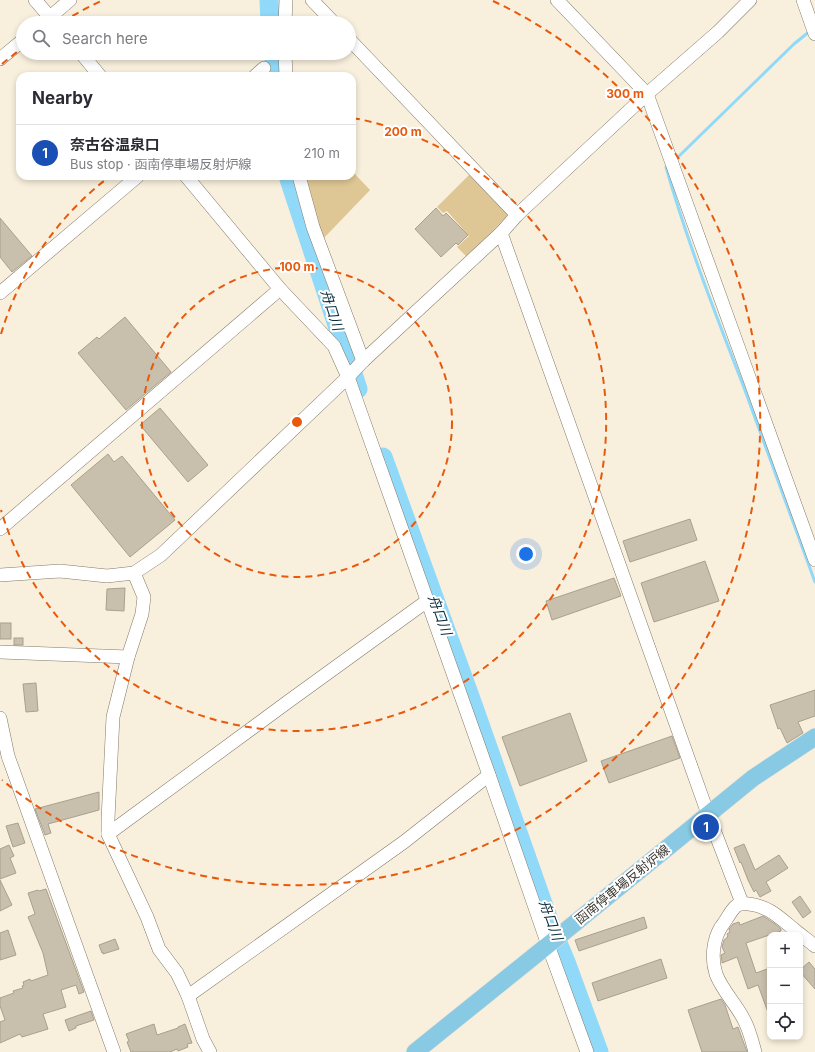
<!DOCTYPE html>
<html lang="en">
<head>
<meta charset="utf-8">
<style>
  body { margin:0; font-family:Inter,"Noto Sans JP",sans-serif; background:#f7f7f7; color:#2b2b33 }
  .controls { position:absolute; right:12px; bottom:12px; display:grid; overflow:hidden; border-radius:8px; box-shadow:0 2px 6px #0003 }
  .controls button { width:36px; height:36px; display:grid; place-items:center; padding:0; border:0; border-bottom:1px solid #e1e1e2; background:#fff; color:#2b2b33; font:20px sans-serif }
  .you { position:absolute; left:526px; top:554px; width:14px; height:14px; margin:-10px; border:3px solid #fff; border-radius:50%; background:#1a73e8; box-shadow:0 0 0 6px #1a73e833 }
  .badge { display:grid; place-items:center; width:26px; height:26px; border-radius:50%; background:#db2777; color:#fff; font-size:13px; font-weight:700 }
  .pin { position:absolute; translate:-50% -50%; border:2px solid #fff; box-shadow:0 1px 4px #0006 }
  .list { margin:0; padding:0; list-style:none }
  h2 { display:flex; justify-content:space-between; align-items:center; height:52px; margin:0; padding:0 16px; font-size:17px }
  h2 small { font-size:13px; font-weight:400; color:#7c7c81 }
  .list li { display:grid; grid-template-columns:26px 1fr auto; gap:12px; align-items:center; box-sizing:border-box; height:56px; padding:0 16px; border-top:1px solid #e1e1e2 }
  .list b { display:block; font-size:15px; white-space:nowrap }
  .list p { margin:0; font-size:13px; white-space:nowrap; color:#7c7c81 }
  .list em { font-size:13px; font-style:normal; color:#7c7c81 }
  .icon { flex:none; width:22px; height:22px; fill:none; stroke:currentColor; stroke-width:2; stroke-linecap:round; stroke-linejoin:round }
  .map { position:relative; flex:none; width:815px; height:1052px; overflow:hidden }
  .search { position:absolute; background:#fff; box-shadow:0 2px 6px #0003; left:16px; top:16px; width:340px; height:44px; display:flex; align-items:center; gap:10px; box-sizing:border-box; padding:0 14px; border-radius:22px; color:#7c7c81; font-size:15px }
  .panel { position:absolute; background:#fff; box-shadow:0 2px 6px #0003; left:16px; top:72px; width:340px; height:108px; border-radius:12px }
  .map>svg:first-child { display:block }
  .green { fill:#dfc795 }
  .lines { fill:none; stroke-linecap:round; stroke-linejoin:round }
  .stream { stroke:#91d9f9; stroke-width:3 }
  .river { stroke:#91d9f9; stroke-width:19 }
  .building { fill:#c8bfad; stroke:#a9a08e }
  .minor-casing { stroke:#827a69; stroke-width:14 }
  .major-casing { stroke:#dcdbda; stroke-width:18 }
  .minor { stroke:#fff; stroke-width:13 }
  .major { stroke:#88cae3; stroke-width:17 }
  .ring { fill:none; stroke:#e8590c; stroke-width:2; stroke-dasharray:7 5 }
  .labels { text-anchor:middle; stroke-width:4; stroke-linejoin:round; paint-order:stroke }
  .street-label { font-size:13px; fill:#3a362f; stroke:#fff }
  .water-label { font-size:14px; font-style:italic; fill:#0b2d3b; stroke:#fff }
  .centre { fill:#e8590c; stroke:#fff; stroke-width:2 }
  .ring-label { font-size:12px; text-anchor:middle; font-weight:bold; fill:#e8590c; stroke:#fff; stroke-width:4; stroke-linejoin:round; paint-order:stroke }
</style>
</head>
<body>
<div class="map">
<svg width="815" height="1052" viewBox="0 0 815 1052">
  <rect width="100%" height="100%" fill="#f8efdc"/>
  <g class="green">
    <polygon points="352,171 370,190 322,240 304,176 352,176"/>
    <polygon points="471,173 509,214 468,256 466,256 457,247 469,236 447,211 443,213 437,207"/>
  </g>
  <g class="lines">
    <g class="stream">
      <polyline points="675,160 794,44 810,31"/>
      <path d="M669,165L666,167C687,241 715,313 743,385C767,450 791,516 815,582"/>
    </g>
    <g class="river">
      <polyline points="269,0 270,23"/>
      <polyline points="273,53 276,76"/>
      <polyline points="288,176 358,389"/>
      <polyline points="383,457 471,699 552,929 566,962 599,1052"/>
    </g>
  </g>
  <g class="building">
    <polygon points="436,208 443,216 446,213 468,235 458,245 456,243 441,257 415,229"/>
    <polygon points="0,218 32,256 12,272 0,257"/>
    <polygon points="125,317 171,372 126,410 78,353 97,337 99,339"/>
    <polygon points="160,408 208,465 188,482 140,425"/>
    <polygon points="108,454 114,462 122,456 175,520 130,557 71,485"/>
    <polygon points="690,519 697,540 630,562 623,541"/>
    <polygon points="705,561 719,601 654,622 641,583"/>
    <polygon points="614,578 621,596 552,620 546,601"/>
    <polygon points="125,588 124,611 106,610 107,589"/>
    <rect x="0" y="623" width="11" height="16"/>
    <rect x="14" y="638" width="9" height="7"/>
    <polygon points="36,683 38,711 26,712 23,684"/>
    <polygon points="815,690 815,716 798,722 803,733 787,743 780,728 778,729 770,705"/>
    <polygon points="570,713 587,761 520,786 502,737"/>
    <polygon points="672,736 680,758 609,783 601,761"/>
    <polygon points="99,792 99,810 48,824 51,833 45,835 35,809"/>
    <polygon points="18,823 25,843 13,847 6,826"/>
    <polygon points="744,844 755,870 779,855 788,868 766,882 771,891 760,897 756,890 754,892 748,880 741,862 740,863 734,848"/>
    <polygon points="9,845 14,856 10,858 16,873 0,879 0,849"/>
    <polygon points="0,880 12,905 0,911"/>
    <polygon points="46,889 84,992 79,994 76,985 61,990 66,1007 43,1014 48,1029 22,1037 20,1034 0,1043 0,1022 5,1020 0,1006 0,998 14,993 13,991 23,988 22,986 24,985 23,982 30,979 31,981 48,975 43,953 28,917 35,914 28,893 38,890 39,891"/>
    <polygon points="800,896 811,912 803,918 792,902"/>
    <polygon points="763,916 775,924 781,929 781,931 746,943 756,973 770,968 769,1015 758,985 748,989 737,957 722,963 722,961 721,955 725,953 722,947 724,940 727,938 727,937 728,936 727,934 730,932 729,929 733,924 739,922 740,925"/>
    <polygon points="644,917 647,928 579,951 575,940"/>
    <polygon points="8,930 16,955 0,960 0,933"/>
    <polygon points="115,939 119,949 103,954 103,952 102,953 99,945"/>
    <polygon points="661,959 667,978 598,1001 592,983"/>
    <polygon points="809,962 815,969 815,989 800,972 800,970"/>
    <polygon points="721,999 725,1005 733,1029 738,1027 747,1052 702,1052 688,1010"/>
    <polygon points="91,1011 94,1020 76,1026 76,1028 69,1031 65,1020"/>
    <polygon points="154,1024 157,1035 178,1028 178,1027 185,1024 192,1043 187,1044 188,1047 178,1051 177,1049 170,1052 131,1052 127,1042 129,1041 126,1034"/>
  </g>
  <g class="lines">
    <g class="minor-casing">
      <g id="minor">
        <polyline points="35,0 55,23"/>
        <polyline points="312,0 334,23"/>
        <polyline points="557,0 647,94 815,560"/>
        <polyline points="803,0 815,34"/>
        <polyline points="43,23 70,0"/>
        <polyline points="285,23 286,0"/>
        <polyline points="349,39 517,215"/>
        <polyline points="81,53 100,76"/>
        <polyline points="285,53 286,76"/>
        <polyline points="0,59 23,40"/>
        <polyline points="255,76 264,68"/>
        <polyline points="186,176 280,289 334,346 348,377 489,775 548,945 587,1052"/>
        <polyline points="299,176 313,227 363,361"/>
        <polyline points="501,233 708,814 742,903"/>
        <polyline points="0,293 138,176"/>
        <polyline points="0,529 280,289"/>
        <polyline points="134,573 144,597 142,614 128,657 113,717 108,819 108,834 147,917 159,949 177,973 188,996 203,1039 210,1052"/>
        <polyline points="0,575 60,571 107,576 134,573 161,555 348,377 363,361 501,233 517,215 647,94 718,32 750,0"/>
        <polyline points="0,652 128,657"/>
        <polyline points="0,718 8,756 114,1052"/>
        <polyline points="108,834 289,701 427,601"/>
        <polyline points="188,996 404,842 489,775"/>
        <path d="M755,1052C752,1041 749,1028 743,1018C735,1003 722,990 716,974C711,959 713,940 721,927C726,921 730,912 735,907C739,903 744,903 749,904C769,906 781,919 796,931C802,936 809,941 815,946"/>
      </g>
    </g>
    <g class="major-casing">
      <polyline id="major" points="415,1052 548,945 753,778 815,737"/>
    </g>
    <use href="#minor" class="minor"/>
    <use href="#major" class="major"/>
  </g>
  <g class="ring">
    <circle cx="297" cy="422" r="155"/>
    <path d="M1 334A309 309 0 0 1 109 177M353 118A309 309 0 1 1 1 510"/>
    <path d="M2 64A464 464 0 0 1 21 49M62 22A464 464 0 0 1 101 1M493 1A464 464 0 1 1 2 780"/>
  </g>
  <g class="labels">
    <g class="street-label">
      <text transform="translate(622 884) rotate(-39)" y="5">函南停車場反射炉線</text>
    </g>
    <g class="water-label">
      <text transform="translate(332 310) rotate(72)" y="5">舟口川</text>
      <text transform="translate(440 615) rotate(70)" y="5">舟口川</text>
      <text transform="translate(551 920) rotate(70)" y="5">舟口川</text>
    </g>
  </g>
  <circle cx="297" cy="422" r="6" class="centre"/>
  <g class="ring-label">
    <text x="625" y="98">300 m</text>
    <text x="403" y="136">200 m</text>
    <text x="297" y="271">100 m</text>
  </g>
</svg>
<div class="controls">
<button>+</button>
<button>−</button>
<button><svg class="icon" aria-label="locate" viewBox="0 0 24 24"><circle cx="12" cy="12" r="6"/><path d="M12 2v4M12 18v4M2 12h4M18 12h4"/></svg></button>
</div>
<div class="you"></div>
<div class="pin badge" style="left:706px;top:827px;background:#1a4fb4">1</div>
<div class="search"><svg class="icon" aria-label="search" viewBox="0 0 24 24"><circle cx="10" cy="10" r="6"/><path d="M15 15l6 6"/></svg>Search here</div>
<section class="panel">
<h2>Nearby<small></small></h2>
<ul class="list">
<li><span class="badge" style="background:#1a4fb4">1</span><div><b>奈古谷温泉口</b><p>Bus stop · 函南停車場反射炉線</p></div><em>210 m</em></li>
</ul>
</section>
</div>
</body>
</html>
